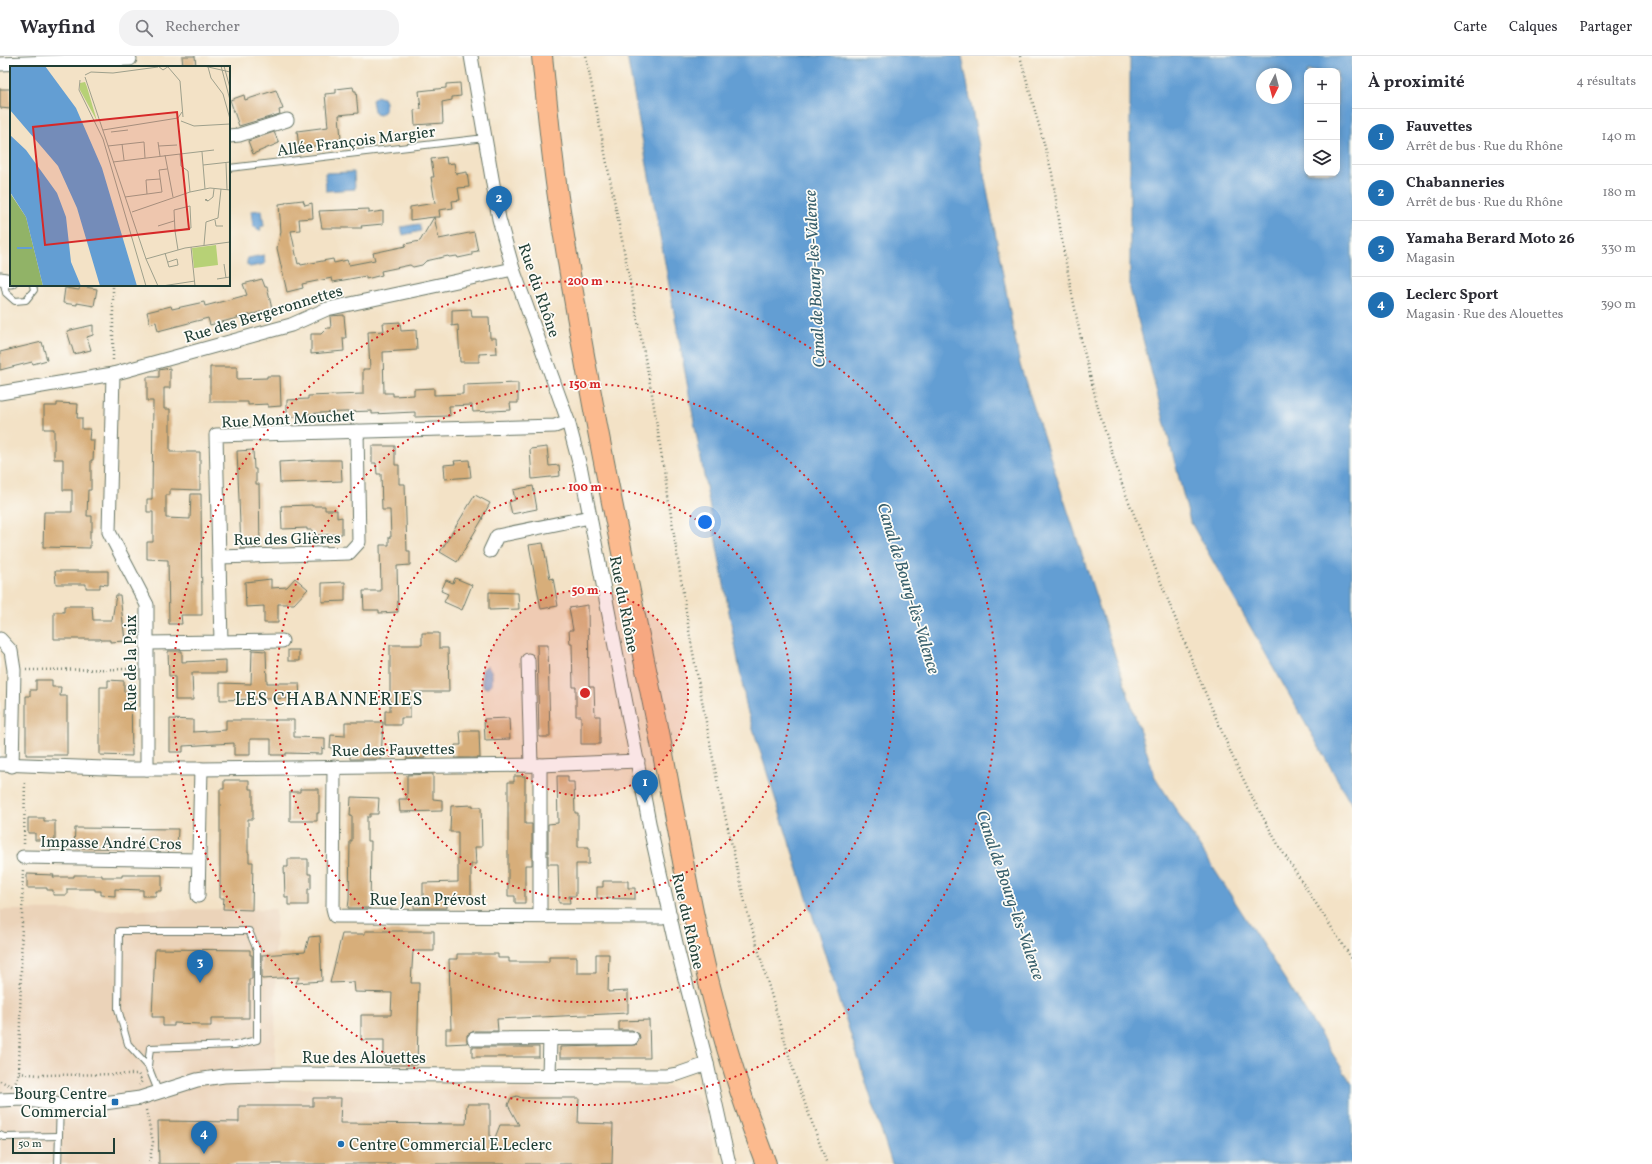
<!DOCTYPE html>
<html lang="fr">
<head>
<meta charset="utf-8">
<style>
  body { margin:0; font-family:Vollkorn,serif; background:#f2f2f3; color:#2b2b33 }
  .controls { position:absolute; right:12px; top:12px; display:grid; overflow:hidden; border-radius:8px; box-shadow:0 2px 6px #0003 }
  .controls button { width:36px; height:36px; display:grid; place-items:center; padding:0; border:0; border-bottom:1px solid #e1e1e2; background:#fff; color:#2b2b33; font:20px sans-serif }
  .compass { position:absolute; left:1256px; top:12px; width:36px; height:36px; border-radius:50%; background:#fff; box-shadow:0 2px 6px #0003; rotate:186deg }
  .scale { position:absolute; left:12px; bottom:10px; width:103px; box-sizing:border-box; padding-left:4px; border:2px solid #1f3d34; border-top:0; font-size:11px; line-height:14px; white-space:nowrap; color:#1f3d34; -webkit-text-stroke:3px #fdfcf7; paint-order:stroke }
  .you { position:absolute; left:705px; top:466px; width:14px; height:14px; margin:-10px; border:3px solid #fff; border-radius:50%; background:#1a73e8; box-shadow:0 0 0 6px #1a73e833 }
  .badge { display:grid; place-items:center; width:26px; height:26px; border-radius:50%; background:#1f6fb2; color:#fff; font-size:13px; font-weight:700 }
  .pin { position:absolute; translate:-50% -33px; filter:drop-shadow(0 1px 2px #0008) }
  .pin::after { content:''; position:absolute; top:21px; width:14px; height:12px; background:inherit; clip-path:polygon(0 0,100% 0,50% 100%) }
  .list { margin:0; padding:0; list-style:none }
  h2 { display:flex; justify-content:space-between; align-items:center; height:52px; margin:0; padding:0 16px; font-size:17px }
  h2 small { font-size:13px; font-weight:400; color:#7c7c81 }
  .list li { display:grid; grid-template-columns:26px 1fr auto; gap:12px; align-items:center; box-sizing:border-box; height:56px; padding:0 16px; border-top:1px solid #e1e1e2 }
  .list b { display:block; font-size:15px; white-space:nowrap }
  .list p { margin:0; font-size:13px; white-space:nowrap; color:#7c7c81 }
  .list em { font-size:13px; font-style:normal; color:#7c7c81 }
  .icon { flex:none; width:22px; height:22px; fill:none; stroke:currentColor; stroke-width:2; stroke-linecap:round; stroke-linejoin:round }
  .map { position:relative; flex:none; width:1352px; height:1108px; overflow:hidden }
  header { display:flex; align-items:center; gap:24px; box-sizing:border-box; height:56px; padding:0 20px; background:#fff; border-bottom:1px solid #e1e1e2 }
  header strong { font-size:19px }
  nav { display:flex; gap:22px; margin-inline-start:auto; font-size:14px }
  .search { width:280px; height:36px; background:#f2f2f3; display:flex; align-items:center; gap:10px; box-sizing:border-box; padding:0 14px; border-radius:16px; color:#7c7c81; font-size:15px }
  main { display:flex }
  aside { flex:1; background:#fff }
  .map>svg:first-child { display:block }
  .built { fill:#ebd3b9 }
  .water { fill:#639ed3; stroke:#416e84; fill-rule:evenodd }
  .building { fill:#d7ae7a }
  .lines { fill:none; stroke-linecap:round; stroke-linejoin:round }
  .service-casing { stroke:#697767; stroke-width:8 }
  .minor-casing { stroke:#697767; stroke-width:15 }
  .primary-casing { stroke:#697767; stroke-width:22 }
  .path { stroke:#697767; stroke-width:2.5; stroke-dasharray:1 3; stroke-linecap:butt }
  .service { stroke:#fff; stroke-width:6 }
  .minor { stroke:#fff; stroke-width:13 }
  .primary { stroke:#fcba8e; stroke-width:20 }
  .ring { fill:none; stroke:#d62828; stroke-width:2; stroke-dasharray:2 4 }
  .poi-dot { fill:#1f6fb2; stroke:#fdfcf7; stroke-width:1.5 }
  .labels { text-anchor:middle; stroke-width:3.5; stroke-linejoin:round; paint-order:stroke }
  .street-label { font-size:16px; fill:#1f3d34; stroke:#fdfcf7 }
  .poi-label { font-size:16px; fill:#1f3d34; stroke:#fdfcf7; text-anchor:end }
  .water-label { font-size:17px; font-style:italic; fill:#375f6c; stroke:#fdfcf7 }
  .quarter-label { font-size:18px; letter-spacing:1px; fill:#1f3d34; stroke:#fdfcf7 }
  .inset-river { fill:none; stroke:#639ed3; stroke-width:2 }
  .inset-road { fill:none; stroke:#9ea08c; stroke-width:1 }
  .view { fill:#d62828; fill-opacity:0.15; stroke:#d62828; stroke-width:2 }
  .inset-edge { fill:none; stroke:#1f3d34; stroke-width:2 }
  .centre { fill:#d62828; stroke:#fdfcf7; stroke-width:2 }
  .ring-label { font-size:12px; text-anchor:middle; font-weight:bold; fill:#d62828; stroke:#fdfcf7; stroke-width:3.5; stroke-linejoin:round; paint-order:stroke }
</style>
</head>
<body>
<header>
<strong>Wayfind</strong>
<div class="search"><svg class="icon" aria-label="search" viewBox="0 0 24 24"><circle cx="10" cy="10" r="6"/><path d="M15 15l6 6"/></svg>Rechercher</div>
<nav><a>Carte</a><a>Calques</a><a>Partager</a></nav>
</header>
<main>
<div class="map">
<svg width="1352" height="1108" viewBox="0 0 1352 1108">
  <rect width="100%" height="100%" fill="#fdfcf7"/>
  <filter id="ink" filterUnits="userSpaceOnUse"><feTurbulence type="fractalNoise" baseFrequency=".025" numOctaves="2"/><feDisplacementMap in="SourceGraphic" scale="8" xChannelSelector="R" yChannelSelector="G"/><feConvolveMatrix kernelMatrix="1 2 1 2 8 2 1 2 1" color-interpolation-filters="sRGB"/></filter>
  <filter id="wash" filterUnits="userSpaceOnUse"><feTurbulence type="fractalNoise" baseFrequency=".012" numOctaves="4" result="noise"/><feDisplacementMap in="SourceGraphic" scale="16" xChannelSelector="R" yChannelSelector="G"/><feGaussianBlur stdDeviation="0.9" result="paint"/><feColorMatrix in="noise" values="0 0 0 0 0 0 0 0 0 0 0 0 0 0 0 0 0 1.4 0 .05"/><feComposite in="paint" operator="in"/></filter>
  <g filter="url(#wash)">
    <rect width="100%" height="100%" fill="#f3e2c6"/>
    <polygon class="built" points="276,853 275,1032 410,1034 669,1031 695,1038 707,1057 717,1108 0,1108 0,854"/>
    <g class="water">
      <polygon points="627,0 962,0 1020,309 1155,721 1352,1028 1352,1108 892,1108 747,654"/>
      <path d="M1130,0H1352V749L1190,465L1130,233ZM1307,15H1337V117H1307ZM1262,18H1286V42H1262Z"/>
      <polygon points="377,40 383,42 385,46 385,55 380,59 376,58 374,55 372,44"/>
      <polygon points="354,116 355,133 326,135 325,117"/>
      <polygon points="262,154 264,170 260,171 261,174 257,174 257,172 253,170 251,155"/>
      <polygon points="419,168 421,175 403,179 401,171"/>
      <polygon points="264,199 265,208 250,211 247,209 247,205 248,202"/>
      <path d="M486,610C494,613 492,622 492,628L487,632L484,631L482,626V614Z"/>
    </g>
    <g id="blocks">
      <g class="building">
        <polygon points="182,0 195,0 196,11 183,11"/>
        <polygon points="460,27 461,40 452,41 452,44 442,46 443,67 415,69 414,54 421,53 419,35 446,32 446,28"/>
        <polygon points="353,31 354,35 356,35 358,57 339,59 341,83 322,86 322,89 299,92 297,75 328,71 325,38 336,37 336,33"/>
        <polygon points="0,33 11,33 11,53 0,52"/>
        <polygon points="276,34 283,53 279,54 280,58 239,70 230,44 244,39 245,44"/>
        <polygon points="274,76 279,87 253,98 248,85"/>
        <polygon points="446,101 447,108 454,107 456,118 467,116 469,131 458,132 460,144 452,145 453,152 439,154 440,161 434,161 439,183 474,176 478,195 472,196 472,199 458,202 457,200 449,201 448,200 426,205 422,209 413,211 410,209 381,215 382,219 366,223 366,220 333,226 332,222 302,228 303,232 287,236 277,192 281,176 279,148 286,147 286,146 303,144 305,149 312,147 313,162 299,163 300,174 291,175 298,208 300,207 301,209 333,203 334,207 347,204 349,209 375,204 373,197 406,190 405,188 420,185 434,161 410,164 410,151 435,147 431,121 434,121 431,103"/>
        <polygon points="369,153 369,157 383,155 383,168 361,170 362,172 322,172 319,155"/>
        <polygon points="262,223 265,231 267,231 272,253 210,269 208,262 158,275 156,266 150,268 147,256 171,250 172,253 204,246 205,250 247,239 243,228"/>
        <polygon points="80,230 97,233 94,250 77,247 77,249 63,247 65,232 79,234"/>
        <polygon points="471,253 472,261 489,261 490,282 496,282 497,297 479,298 479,306 460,306 458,269 452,270 452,254"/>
        <polygon points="344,259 346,282 343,282 344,295 311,298 311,278 321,278 327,272 331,272 330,260"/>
        <polygon points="400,266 401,275 416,274 417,294 383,296 384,337 393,337 393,340 414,339 414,333 434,332 434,339 463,338 463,329 518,327 518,347 510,347 511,354 473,356 472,349 449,350 450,360 415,361 415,356 372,358 372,355 318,357 308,358 308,361 287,361 287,344 308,343 308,340 363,338 363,313 370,313 368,276 384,275 383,267"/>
        <polygon points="93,269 93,279 87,281 91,294 74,298 67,275"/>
        <polygon points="42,286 47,304 33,308 32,306 0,314 0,296"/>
        <polygon points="210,311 237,311 237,323 267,322 267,320 280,320 281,350 268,351 268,348 248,349 248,346 210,346"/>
        <polygon points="170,312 170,332 164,332 164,353 170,353 170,396 200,396 200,434 170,433 170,439 166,439 166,462 190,463 191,438 201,438 202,559 181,559 182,568 169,568 168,504 147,503 147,486 153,486 153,456 147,456 147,443 152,443 153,345 147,345 147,321 159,321 159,314"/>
        <polygon points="57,347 78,348 77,362 82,362 82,373 90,373 89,384 94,384 93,404 91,404 91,434 88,434 87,460 92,460 92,475 90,475 90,492 43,491 44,456 72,456 72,434 63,434 63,403 54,403 54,373 44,373 44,350 57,350"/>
        <polygon points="372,390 395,390 395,409 399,409 399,428 405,428 407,495 410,495 410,509 397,510 398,556 379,557 379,554 364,554 363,535 381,535 380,489 389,489 389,481 391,481 390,454 382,454 381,418 377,418 376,407 372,407"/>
        <polygon points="547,391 549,410 559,409 560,420 532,423 530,393"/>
        <polygon points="253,394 254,413 256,413 256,428 259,428 260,492 241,492 237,395"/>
        <polygon points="318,404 341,404 342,425 280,427 279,406"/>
        <polygon points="469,404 471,421 445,423 444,409 455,408 454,405"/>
        <polygon points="533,430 537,453 512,458 509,446 515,444 513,434"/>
        <polygon points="475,439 490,447 482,462 483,462 457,506 440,496"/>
        <polygon points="312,449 312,450 325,450 325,454 337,454 337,462 342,461 342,478 313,479 313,474 307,474 307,472 282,473 281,450"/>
        <polygon points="543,487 550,523 553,522 558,550 541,553 529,489"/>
        <polygon points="55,515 108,515 108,529 100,528 100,532 86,532 86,528 56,528"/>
        <polygon points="295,522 308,533 294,548 278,548 278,567 264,567 264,550 246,551 245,526 271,523 271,532 287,531"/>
        <polygon points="455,522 472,529 462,554 444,546 448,538 441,535 446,524 453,527"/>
        <polygon points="345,526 345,545 322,546 322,527"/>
        <polygon points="489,536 518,537 519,553 489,554"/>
        <polygon points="116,539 120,539 125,585 110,586 110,584 101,584 101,583 54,583 54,556 64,556 64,550 92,550 93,564 112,564"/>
        <polygon points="588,549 589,631 594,631 595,660 600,660 600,688 581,688 581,660 576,660 576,631 573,631 572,588 570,588 569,574 573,574 569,552"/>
        <polygon points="422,577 439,577 439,592 448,592 449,636 410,636 410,662 401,662 401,669 385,669 385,655 390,655 390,589 422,589"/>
        <polygon points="537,589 548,589 550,681 539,681"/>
        <polygon points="252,594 266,595 267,627 299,627 300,642 220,644 220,627 251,628"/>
        <rect x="288" y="594" width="11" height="11"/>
        <polygon points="168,595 182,595 182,606 226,604 226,617 192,617 193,644 175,644 175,620 169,620"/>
        <polygon points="36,624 52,624 52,631 61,631 60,640 67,640 67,699 26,699 26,640 30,640 30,634 36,634"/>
        <polygon points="108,624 124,625 124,636 131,636 132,700 100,699 100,631 108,631"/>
        <polygon points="509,662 510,683 485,684 484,663"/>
        <polygon points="170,663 193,664 193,676 226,674 226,664 294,664 294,681 325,682 325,693 322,692 322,698 286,697 286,699 271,699 271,683 250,683 250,699 234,699 234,687 183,690 183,696 170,696"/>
        <polygon points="345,666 383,666 381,703 350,703 350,693 330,692 331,679 345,680"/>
        <polygon points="460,675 479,675 480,702 455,702 455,689 461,689"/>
        <polygon points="407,695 424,695 425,702 407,703"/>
        <polygon points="433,718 433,743 442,744 442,755 400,756 399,743 407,743 407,719"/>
        <polygon points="514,720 525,720 525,768 532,768 532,809 525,809 525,847 515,847 515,840 508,840 508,726 514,726"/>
        <polygon points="557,720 568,720 568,726 574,726 575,757 578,757 578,791 589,791 589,808 576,808 576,840 569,840 570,847 559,847 558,808 548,808 548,768 558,767"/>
        <polygon points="224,724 249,724 249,733 253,733 253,763 248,763 248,797 249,797 249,806 253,806 252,854 223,853 224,842 220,842 220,733 224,733"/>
        <polygon points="300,733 319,733 319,757 317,757 317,765 290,765 290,736 300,736"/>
        <polygon points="351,741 379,742 378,758 370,758 370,761 367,761 367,785 371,785 370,852 348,852 349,844 350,785 352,785 352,760 350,760"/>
        <polygon points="473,749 473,751 481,751 482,791 475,791 476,808 471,808 471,844 447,844 447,852 414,852 414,844 423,843 423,827 458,826 458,776 450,776 451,750"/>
        <polygon points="28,762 44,762 44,765 55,765 55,784 35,784 35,777 28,777"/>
        <polygon points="75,772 178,773 177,793 74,792"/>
        <polygon points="288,803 308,803 308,818 311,818 311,833 308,833 308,849 288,849 288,841 285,841 284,811 288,811"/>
        <polygon points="27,818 54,819 53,821 74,821 74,819 102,819 102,821 122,821 122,819 162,819 162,835 156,835 156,840 143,840 143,834 115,833 115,840 101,839 101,835 95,835 95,833 67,833 67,839 53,839 53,834 47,834 47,832 27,832"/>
        <polygon points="603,825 628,825 628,832 635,832 635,843 597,842 597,831 603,831"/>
        <polygon points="365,875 434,875 434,895 413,895 411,927 419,927 417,1009 384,1009 384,984 361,984 361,959 391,959 392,937 355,936 354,926 330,927 342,878 365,878"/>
        <polygon points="320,880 322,925 296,927 299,921 262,923 262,899 305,896 309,881"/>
        <polygon points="155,893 250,894 250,899 252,899 252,923 249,923 249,962 211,962 211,970 200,970 200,968 174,967 174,970 163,970 163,961 152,961"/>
        <polygon points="457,898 498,898 498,902 509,902 509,906 549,906 549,901 577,901 577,917 596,917 596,898 609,898 608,936 628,935 628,957 497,963 498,975 474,975 467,979 467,987 446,988 446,973 451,973 449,903 457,903"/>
        <polygon points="649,964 650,1002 560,1002 560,991 636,989 640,982 639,978 632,974 619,974 619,965"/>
        <rect x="472" y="991" width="67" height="10"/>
        <polygon points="517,1040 522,1042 579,1042 578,1067 613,1068 612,1108 159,1108 158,1065 239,1066 239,1050 313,1050 313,1042 341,1042 340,1067 466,1068 467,1048 490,1048 490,1094 500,1069 519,1069 508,1049 511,1042"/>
      </g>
    </g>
  </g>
  <g filter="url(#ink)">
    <use href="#blocks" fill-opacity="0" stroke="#697767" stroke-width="1"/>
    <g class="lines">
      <g class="service-casing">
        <g id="service">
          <polyline points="229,112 485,82"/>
          <polyline points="3,223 6,237 15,245 26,244 34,234 33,229"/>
          <polyline points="148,1010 128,988 118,953 119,875 249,875 257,894 257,984 235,989 150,992 148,1010 158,1035"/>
          <polyline points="0,1079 4,1081 59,1080"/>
          <polyline points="58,1108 60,1049"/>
        </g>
      </g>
      <g class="minor-casing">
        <g id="minor">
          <polyline points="471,0 499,163 513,213 568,365 581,414 651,777 678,896 707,1008 729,1108"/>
          <polyline points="0,8 130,3"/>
          <polyline points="229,80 239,79 287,64"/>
          <polyline points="0,223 11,225"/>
          <polyline points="113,318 109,476 147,549 147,713"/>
          <polyline points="0,337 113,318 291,269 327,253 513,213"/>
          <polyline points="490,495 497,480 590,461"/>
          <polyline points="219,501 349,497 359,486 357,375"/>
          <polyline points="0,583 11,595 14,614 12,710"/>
          <polyline points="221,586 282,585"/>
          <polyline points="148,587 221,586 216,379 555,370 568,365"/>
          <polyline points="528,604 531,709"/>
          <polyline points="0,708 130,713 201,713 540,709 638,705"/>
          <polyline points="540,709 540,860"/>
          <polyline points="334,711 333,852 335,860 662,861 670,859"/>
          <polyline points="23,801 199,804"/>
          <polyline points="198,840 201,713"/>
          <polyline points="474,983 632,982"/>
          <polyline points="549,1019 550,983"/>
          <polyline points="0,1044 23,1043 60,1049 90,1049 140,1042 197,1024 224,1020 283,1018 666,1020 678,1018 707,1008"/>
        </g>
      </g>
      <g class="primary-casing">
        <path id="primary" d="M542,0C547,47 551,94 558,141C584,318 621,492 657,667C674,752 687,839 708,923C724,986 743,1048 766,1108"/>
      </g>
      <g class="path">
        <polyline points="586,0 652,338 690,581 718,729 747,855 794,1017 827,1108"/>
        <polyline points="1020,0 1052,117 1064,197 1081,283 1099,356 1123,431 1199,622 1234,704 1254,745 1280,792 1352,903"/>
        <polyline points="113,304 113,229"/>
        <polyline points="26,614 135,613"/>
        <polyline points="24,788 25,721"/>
        <polyline points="19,1017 39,1019 138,1018 142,1025 139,1029"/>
        <polyline points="0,1025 14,1031 19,1017 23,813"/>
        <polyline points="146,1054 153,1086 149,1108"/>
      </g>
      <use href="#service" class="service"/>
      <use href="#minor" class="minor"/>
      <use href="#primary" class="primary"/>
    </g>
  </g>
  <circle cx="585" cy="637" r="103" fill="#d62828" fill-opacity=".12"/>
  <g class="ring">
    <circle cx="585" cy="637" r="103"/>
    <circle cx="585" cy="637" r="206"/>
    <circle cx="585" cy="637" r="309"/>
    <circle cx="585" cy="637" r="412"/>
  </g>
  <g class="poi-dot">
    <rect x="111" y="1042" width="8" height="8" rx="2"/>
    <circle cx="341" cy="1088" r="4"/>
  </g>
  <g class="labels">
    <g class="street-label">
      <text transform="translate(356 84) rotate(-7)" y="6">Allée François Margier</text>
      <text transform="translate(540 234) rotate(71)" y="6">Rue du Rhône</text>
      <text transform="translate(263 257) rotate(-17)" y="6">Rue des Bergeronnettes</text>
      <text transform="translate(288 362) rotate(-3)" y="6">Rue Mont Mouchet</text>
      <text transform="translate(287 482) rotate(-1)" y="6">Rue des Glières</text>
      <text transform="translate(625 548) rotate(79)" y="6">Rue du Rhône</text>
      <text transform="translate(130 607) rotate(-90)" y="6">Rue de la Paix</text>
      <text transform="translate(393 693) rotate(-1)" y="6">Rue des Fauvettes</text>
      <text transform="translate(111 786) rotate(1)" y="6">Impasse André Cros</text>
      <text x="428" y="849">Rue Jean Prévost</text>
      <text transform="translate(689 865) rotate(77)" y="6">Rue du Rhône</text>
      <text x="364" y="1007">Rue des Alouettes</text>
    </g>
    <g class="poi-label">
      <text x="107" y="1043">Bourg Centre<tspan x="107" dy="18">Commercial</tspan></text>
      <text x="349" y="1094" text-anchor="start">Centre Commercial E.Leclerc</text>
    </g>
    <g class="water-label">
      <text transform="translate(814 223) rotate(-93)" y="6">Canal de Bourg-lès-Valence</text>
      <text transform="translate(909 532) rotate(73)" y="6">Canal de Bourg-lès-Valence</text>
      <text transform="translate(1011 839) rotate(71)" y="6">Canal de Bourg-lès-Valence</text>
    </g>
    <g class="quarter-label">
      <text x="329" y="649">LES CHABANNERIES</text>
    </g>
  </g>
  <g transform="translate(10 10)">
    <rect width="220" height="220" fill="#f3e2c6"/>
    <path d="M75,16L77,21L87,55L70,24V17ZM206,179L208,199L184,202L182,182Z" fill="#b7d176"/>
    <path d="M0,127L16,151L33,220H0Z" fill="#91b367"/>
    <path d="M0,0H35L66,42L92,102L127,220H90L67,142L48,100L0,44ZM0,69L16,84L47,127L56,151L61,196L71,220H33L16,151L0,126Z" fill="#639ed3"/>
    <path class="inset-river" d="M7,182H22"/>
    <path class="inset-road" d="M148,0L153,4L159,0M194,0L220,6M211,0L220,34M214,0L220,22M158,1L170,15L173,51M198,1L201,12L213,28L220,53M75,9L81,6L103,7L148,1M75,11L136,193L148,220M70,14L69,24L93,73L136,220M171,55L184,60L220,58M93,64L168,52L172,46M101,66L118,64M148,76L150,90M112,78L114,94M98,80L134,76L135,92M149,80L167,79M192,86L195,123M170,88L171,100L178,105L180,126M155,89L163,131M103,96L204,84M216,97L217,124M193,99L220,96M137,128L136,114L150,113M115,131L152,126L149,104L157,103M198,135L195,134L196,133L198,135L203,131L204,123M122,146L180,126L200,122L220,124M205,154L206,160H213M148,160L164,155M165,165L181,162L180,140L164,144L165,165L168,184M194,179L196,156L208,152L211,123M181,181L185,220M155,187L159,201L168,199L167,193L158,196M136,193L175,182L220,176M214,198L216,212M207,213L220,211M152,220L185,215"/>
    <path class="view" d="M167,46L179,163L35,179L23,61Z"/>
    <rect width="220" height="220" class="inset-edge"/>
  </g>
  <circle cx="585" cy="637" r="6" class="centre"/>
  <g class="ring-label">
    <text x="585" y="229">200 m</text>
    <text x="585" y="332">150 m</text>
    <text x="585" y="435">100 m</text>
    <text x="585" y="538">50 m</text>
  </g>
</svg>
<div class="controls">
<button>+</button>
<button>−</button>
<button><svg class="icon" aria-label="layers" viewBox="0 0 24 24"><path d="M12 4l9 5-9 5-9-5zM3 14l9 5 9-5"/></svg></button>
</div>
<svg class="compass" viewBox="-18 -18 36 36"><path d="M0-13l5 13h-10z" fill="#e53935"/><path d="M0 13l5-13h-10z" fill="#7c7c81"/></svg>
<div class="scale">50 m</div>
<div class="you"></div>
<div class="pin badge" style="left:645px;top:747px">1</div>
<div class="pin badge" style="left:499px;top:163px">2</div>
<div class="pin badge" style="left:200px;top:927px">3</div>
<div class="pin badge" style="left:204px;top:1098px">4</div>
</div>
<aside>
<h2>À proximité<small>4 résultats</small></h2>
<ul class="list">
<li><span class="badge">1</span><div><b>Fauvettes</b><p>Arrêt de bus · Rue du Rhône</p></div><em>140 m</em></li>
<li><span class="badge">2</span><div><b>Chabanneries</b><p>Arrêt de bus · Rue du Rhône</p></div><em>180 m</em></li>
<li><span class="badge">3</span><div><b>Yamaha Berard Moto 26</b><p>Magasin</p></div><em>330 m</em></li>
<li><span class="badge">4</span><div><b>Leclerc Sport</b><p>Magasin · Rue des Alouettes</p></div><em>390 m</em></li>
</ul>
</aside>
</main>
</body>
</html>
